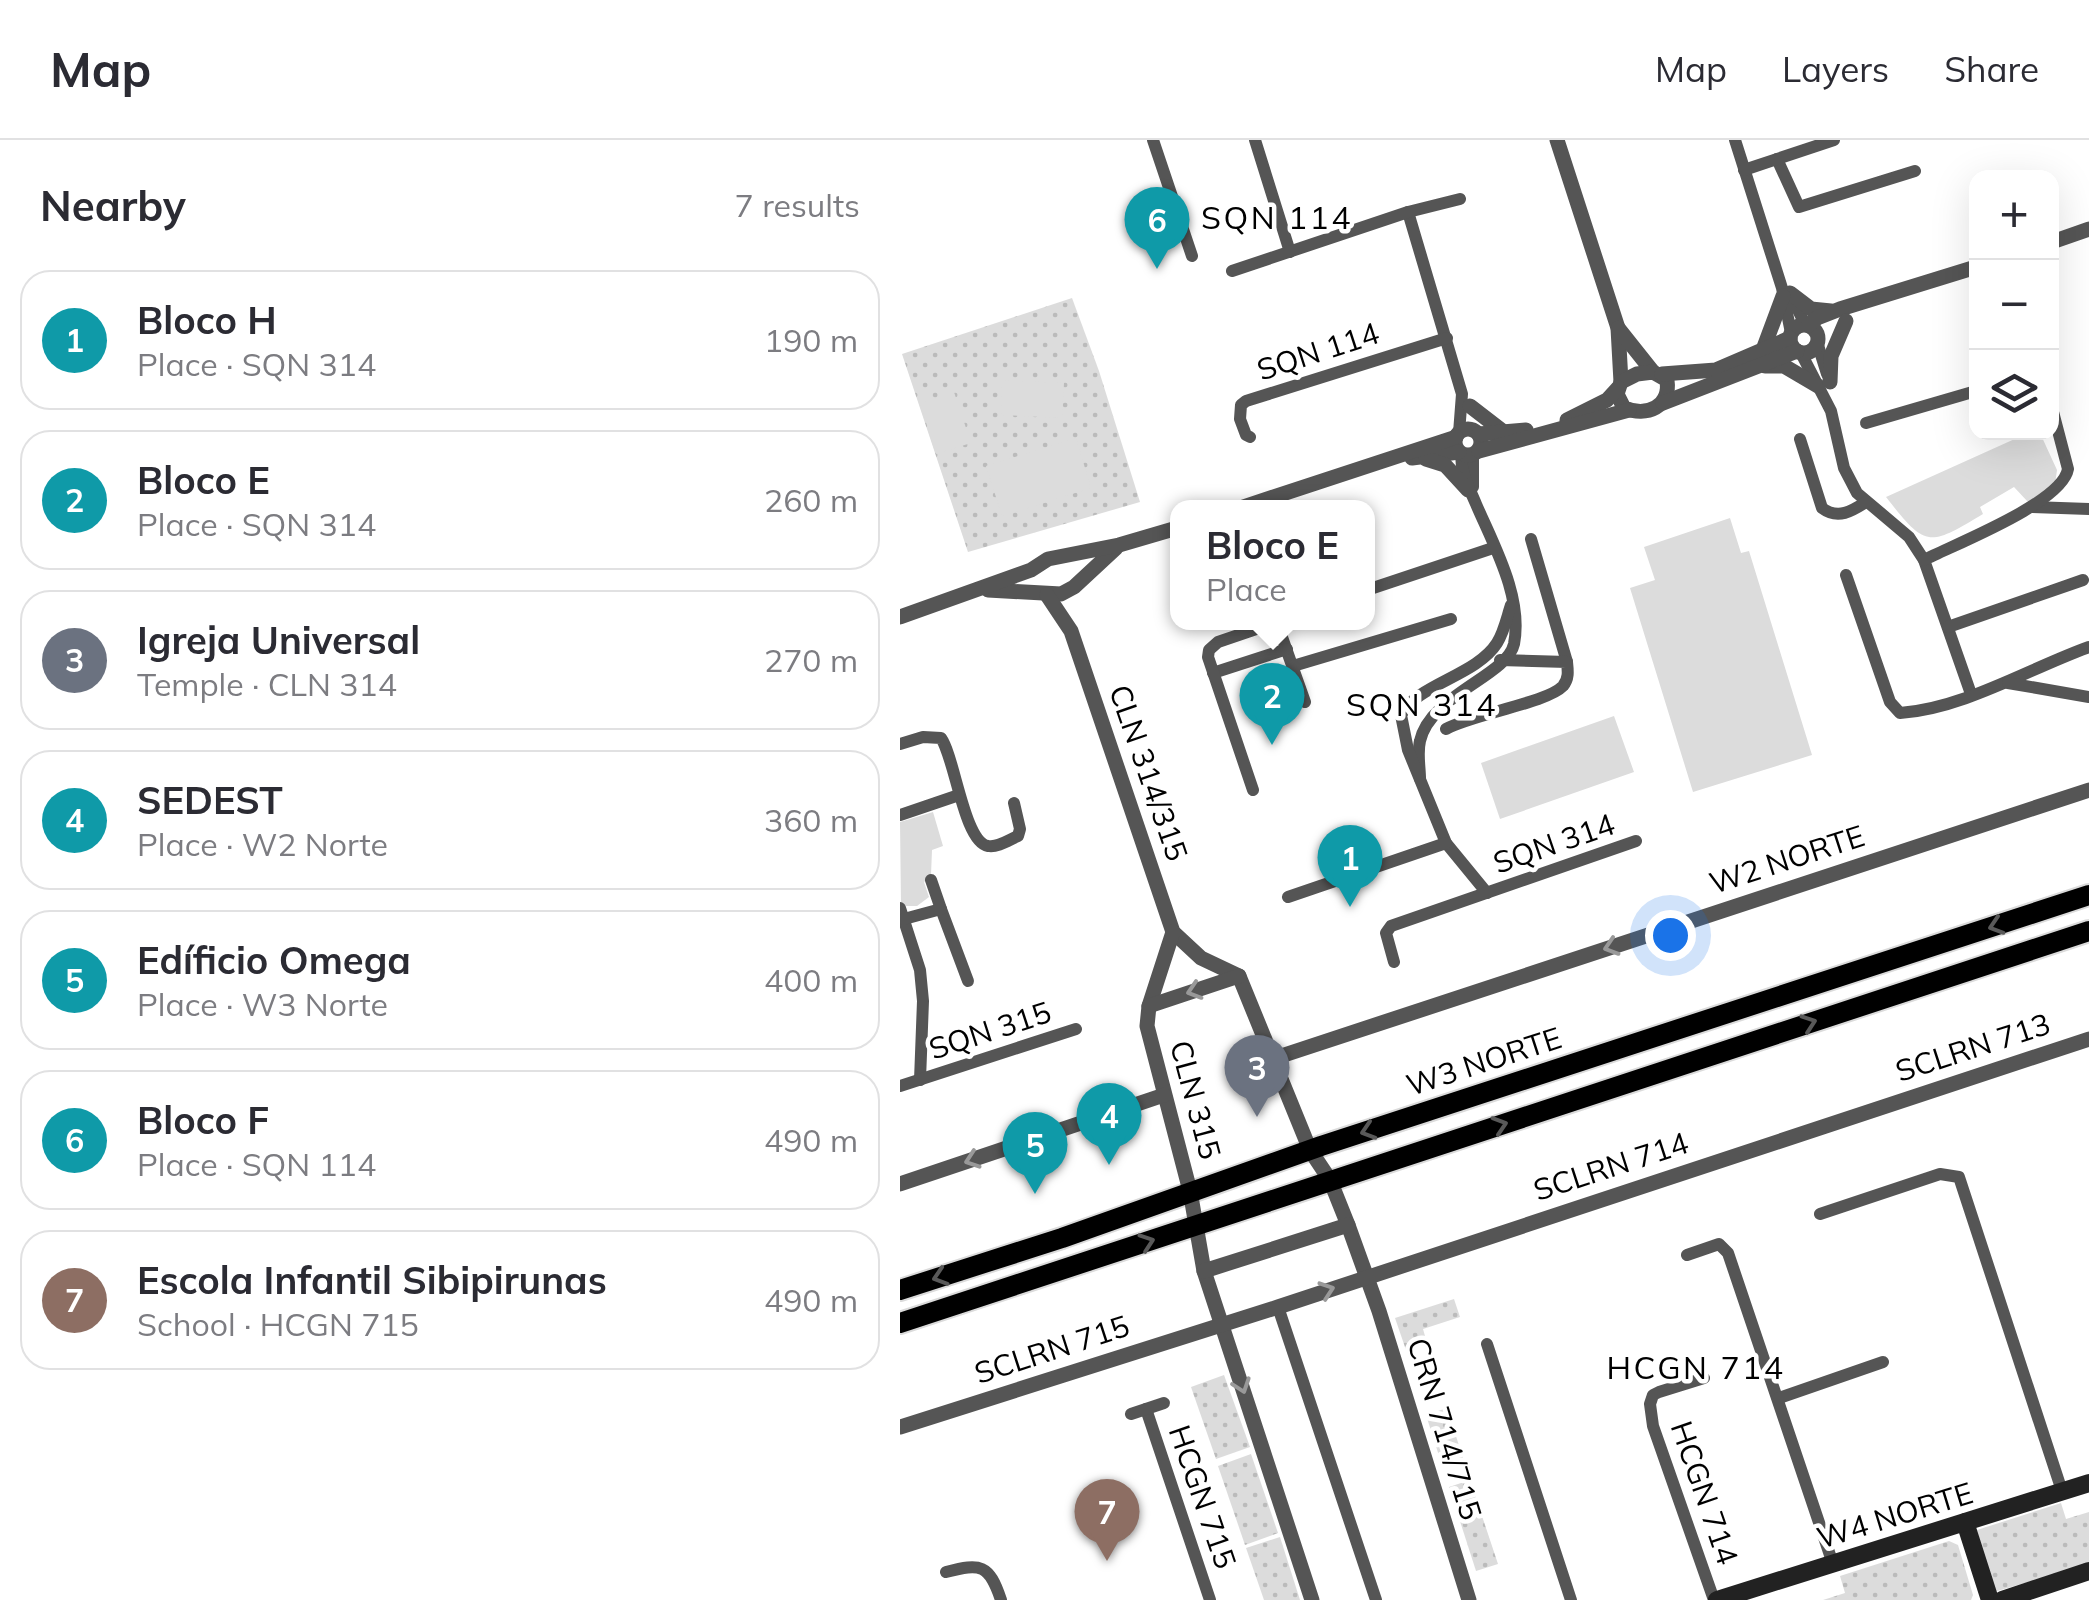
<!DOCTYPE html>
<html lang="en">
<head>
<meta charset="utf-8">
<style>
  body { margin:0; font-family:Mulish,sans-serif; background:#f7f7f7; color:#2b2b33 }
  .controls { position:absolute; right:30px; top:30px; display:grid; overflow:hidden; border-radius:20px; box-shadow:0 10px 40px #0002 }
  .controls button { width:90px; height:90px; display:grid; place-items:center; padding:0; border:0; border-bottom:2px solid #e1e1e2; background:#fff; color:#2b2b33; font:50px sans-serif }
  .you { position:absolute; left:770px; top:795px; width:35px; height:35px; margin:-25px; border:8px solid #fff; border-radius:50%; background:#1a73e8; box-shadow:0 0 0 15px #1a73e833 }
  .badge { display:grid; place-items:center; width:65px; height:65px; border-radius:50%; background:#1a73e8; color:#fff; font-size:32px; font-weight:700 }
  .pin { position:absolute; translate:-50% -82px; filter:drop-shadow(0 2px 5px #0008) }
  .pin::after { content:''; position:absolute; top:52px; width:35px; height:30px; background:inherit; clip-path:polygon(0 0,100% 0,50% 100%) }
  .popup { position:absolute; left:270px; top:360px; width:205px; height:130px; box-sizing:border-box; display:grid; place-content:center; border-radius:20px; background:#fff; filter:drop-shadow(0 2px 8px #0005); font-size:32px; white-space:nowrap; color:#7c7c81 }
  .popup b { font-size:38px; color:#2b2b33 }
  .popup::after { content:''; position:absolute; left:50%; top:100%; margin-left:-20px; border:20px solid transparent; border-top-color:#fff }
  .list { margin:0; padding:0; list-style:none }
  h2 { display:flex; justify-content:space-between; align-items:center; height:130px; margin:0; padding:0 40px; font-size:42px }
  h2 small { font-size:32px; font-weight:400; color:#7c7c81 }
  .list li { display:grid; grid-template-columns:65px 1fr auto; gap:30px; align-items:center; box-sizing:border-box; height:140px; margin:0 20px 20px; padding:0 20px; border:2px solid #e1e1e2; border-radius:30px }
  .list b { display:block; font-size:38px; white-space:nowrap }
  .list p { margin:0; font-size:32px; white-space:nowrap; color:#7c7c81 }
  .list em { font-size:32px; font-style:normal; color:#7c7c81 }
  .icon { flex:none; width:55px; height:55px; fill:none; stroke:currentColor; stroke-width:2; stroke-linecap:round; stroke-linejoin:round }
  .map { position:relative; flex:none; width:1189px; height:1460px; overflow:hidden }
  header { display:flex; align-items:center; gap:60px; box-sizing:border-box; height:140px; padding:0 50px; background:#fff; border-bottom:2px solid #e1e1e2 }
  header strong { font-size:48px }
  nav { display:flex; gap:55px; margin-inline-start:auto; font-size:35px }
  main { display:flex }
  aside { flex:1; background:#fff }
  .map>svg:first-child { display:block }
  .grass { fill:url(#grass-dots) }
  .park { fill:#dcdcdc }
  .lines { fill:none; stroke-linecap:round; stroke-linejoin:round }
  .primary-casing { stroke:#dbdbdb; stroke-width:24 }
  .minor { stroke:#555; stroke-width:12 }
  .tertiary { stroke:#555; stroke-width:15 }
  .secondary { stroke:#222; stroke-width:18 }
  .primary { stroke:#000; stroke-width:20 }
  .oneway { stroke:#595959 }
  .oneway2 { stroke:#999 }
  .labels { text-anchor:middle; stroke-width:9; stroke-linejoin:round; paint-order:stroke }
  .street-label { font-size:30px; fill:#000; stroke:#fff }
  .neighbourhood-label { font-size:32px; letter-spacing:2.5px; fill:#000; stroke:#fff }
</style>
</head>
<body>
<header>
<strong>Map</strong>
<nav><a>Map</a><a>Layers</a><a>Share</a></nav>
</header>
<main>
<aside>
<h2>Nearby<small>7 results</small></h2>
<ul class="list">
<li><span class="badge" style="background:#0f9aa8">1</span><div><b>Bloco H</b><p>Place · SQN 314</p></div><em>190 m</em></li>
<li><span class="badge" style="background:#0f9aa8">2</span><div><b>Bloco E</b><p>Place · SQN 314</p></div><em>260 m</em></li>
<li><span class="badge" style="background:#6b7280">3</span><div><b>Igreja Universal</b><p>Temple · CLN 314</p></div><em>270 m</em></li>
<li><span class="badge" style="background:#0f9aa8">4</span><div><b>SEDEST</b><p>Place · W2 Norte</p></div><em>360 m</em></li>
<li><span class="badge" style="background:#0f9aa8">5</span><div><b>Edíficio Omega</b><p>Place · W3 Norte</p></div><em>400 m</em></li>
<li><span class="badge" style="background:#0f9aa8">6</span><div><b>Bloco F</b><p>Place · SQN 114</p></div><em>490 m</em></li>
<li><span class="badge" style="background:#8d6e63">7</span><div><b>Escola Infantil Sibipirunas</b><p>School · HCGN 715</p></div><em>490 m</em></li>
</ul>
</aside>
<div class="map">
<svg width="1189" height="1460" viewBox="0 0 1189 1460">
  <defs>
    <pattern id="grass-dots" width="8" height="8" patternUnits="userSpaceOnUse" patternTransform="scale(2.5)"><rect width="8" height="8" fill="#dcdcdc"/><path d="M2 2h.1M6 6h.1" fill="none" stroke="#bbb" stroke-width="1.8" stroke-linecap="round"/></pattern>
  </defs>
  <rect width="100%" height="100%" fill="#fff"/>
  <g class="grass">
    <polygon points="172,158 199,231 240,362 68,412 2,214"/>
    <polygon points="554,1159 560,1177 523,1189 527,1203 506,1210 495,1178"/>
    <polygon points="324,1235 350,1307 316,1319 291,1247"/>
    <polygon points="547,1268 563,1318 542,1325 526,1275"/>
    <polygon points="351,1314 378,1393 345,1405 318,1326"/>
    <polygon points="570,1340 598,1424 576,1431 549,1347"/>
    <polygon points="1161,1363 1166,1379 1189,1372 1189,1424 1094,1452 1077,1390"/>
    <polygon points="380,1397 400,1460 364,1460 346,1408"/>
    <polygon points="1049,1401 1058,1405 1073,1455 1071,1460 923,1460 945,1453 940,1436"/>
  </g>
  <g class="park">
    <polygon points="102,240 164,243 162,278 101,275"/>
    <polygon points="54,252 71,303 36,314 20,263"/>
    <path d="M1128,293H1140L1157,330L1155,344L1128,362L1114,347L1080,367L1083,374C1028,407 1026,408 986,357Z"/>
    <polygon points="176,298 191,348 102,376 86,326"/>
    <polygon points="830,378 841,413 849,411 912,615 793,652 730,448 755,440 744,407"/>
    <polygon points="714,576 734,632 600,679 581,623"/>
    <polygon points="33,672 43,706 32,710 31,735 24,742 29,757 17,766 1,766 0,682"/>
  </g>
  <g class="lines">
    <g class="primary-casing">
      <g id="primary">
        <polyline points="0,1150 162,1098 421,1006 1189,755"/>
        <polyline points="0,1183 1189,791"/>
      </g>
    </g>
    <g class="minor">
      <polyline points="253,0 292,116"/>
      <polyline points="355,0 390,112"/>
      <polyline points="835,0 882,148 891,193"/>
      <polyline points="877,19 899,67 1015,31"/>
      <polyline points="844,30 934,0"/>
      <polyline points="508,72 562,254 559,293"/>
      <polyline points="332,131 508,72 560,59"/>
      <polyline points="891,156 905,184"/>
      <polyline points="917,202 927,234"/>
      <polyline points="901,213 931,271 944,328 957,353 1009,397 1024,420 1071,554"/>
      <polyline points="966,283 1076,251"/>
      <polyline points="350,297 346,295 340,279 341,265 346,261 547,198"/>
      <path d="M900,299L922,368C938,380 952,371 966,362"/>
      <polyline points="573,347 573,315"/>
      <polyline points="1131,367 1189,369"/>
      <polyline points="631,399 667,522"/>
      <path d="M1024,420C1055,404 1162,363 1168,329L1152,268"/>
      <path d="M946,435L990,562L1000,573C1063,569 1130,528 1189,507"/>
      <polyline points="467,450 593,408"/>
      <polyline points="377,483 405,562"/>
      <polyline points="1048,487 1183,440"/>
      <polyline points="393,526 551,479"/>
      <polyline points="313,533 387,509"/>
      <polyline points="1108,543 1189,557"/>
      <path d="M546,589C572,574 647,563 663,546C669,539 668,531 667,522L600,520"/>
      <path d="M0,604L23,597L41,598C55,618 64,702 88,706C97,708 109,700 118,696L120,689L114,663"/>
      <path d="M520,639C520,627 517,613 520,601C530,555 607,536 614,504C623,457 594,406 576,364C569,347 561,334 561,314"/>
      <polyline points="353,650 308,517 309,510 318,502 377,482"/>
      <polyline points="0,675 59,655"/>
      <path d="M587,753L546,703L508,610L501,575C517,544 576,536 597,503C604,492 607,477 611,465"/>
      <polyline points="388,757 546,703"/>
      <polyline points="0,768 20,830 23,861 20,940"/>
      <polyline points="41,769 68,841"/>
      <polyline points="4,779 41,769 31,740"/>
      <polyline points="494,822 486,793 491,786 736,701"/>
      <polyline points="0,946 176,889"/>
      <polyline points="920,1074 1040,1034 1059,1037 1162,1351"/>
      <polyline points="787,1115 819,1104 828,1113 933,1424"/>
      <polyline points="378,1167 476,1460"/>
      <polyline points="587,1204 671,1460"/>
      <polyline points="804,1238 759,1252 753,1255 750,1264 753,1286 814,1460"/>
      <polyline points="879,1258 983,1222"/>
      <polyline points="246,1269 310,1460"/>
      <polyline points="231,1274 264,1263"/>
      <path d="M46,1432C81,1423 89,1424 101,1460"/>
    </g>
    <g class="tertiary">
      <polyline points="657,0 718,188 721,242"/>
      <polyline points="1152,102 1189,89"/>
      <polyline points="890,153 911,169 931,171"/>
      <circle cx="904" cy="199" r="14"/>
      <polyline points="909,185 917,178 940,169 1076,127"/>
      <polyline points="718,188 753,232"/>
      <polyline points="864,207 883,156"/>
      <polyline points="865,226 884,226 918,246"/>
      <path d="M753,232L767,240C771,267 747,277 724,268L717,254L721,242L737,234Z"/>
      <polyline points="762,234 816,230 890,198"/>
      <polyline points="930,242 931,216 946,181"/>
      <polyline points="763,263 897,211"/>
      <polyline points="570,266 605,293"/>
      <polyline points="667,280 707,260 718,248"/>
      <circle cx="568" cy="302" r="13"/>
      <polyline points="579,294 626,290"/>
      <polyline points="579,311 729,270"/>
      <polyline points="512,318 559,312"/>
      <polyline points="526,319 545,325 568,350"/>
      <polyline points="340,368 556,297"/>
      <polyline points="88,450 161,454 174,447 216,408"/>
      <polyline points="147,455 171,491 273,792 301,818 339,836 410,1010 430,1040 448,1085 479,1171 569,1460"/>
      <polyline points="0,477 131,430 148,419 219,405 277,388"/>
      <polyline points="273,792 249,866 247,886 290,1051 304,1131 412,1460"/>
      <polyline points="249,866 339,836"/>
      <polyline points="375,918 1189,650"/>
      <polyline points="0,1044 264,955"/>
      <polyline points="304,1131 448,1085"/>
      <polyline points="0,1287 378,1167 1189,899"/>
    </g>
    <g class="secondary">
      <polyline points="1065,1382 1090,1460"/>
      <polyline points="817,1460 1189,1343"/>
      <polyline points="1102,1460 1189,1431"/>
    </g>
    <use href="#primary" class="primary"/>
  </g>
  <defs><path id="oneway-chevron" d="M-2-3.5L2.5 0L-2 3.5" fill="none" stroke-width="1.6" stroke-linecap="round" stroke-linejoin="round" transform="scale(2.5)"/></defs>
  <g class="oneway">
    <use href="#oneway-chevron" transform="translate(1096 786) rotate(162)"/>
    <use href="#oneway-chevron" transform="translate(909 883) rotate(-19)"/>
    <use href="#oneway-chevron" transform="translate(600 985) rotate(-18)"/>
    <use href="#oneway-chevron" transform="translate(468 991) rotate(162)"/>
    <use href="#oneway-chevron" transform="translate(247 1102) rotate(-19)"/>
    <use href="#oneway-chevron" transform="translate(40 1137) rotate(162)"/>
  </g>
  <g class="oneway2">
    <use href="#oneway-chevron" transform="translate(711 807) rotate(162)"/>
    <use href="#oneway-chevron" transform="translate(294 851) rotate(162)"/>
    <use href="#oneway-chevron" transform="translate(72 1020) rotate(161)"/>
    <use href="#oneway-chevron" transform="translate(427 1150) rotate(-19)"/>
    <use href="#oneway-chevron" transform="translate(342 1246) rotate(71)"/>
  </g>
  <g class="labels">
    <g class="street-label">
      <text transform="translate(418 212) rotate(-18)" y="10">SQN 114</text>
      <text transform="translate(248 633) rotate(71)" y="10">CLN 314/315</text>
      <text transform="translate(654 704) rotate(-19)" y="10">SQN 314</text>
      <text transform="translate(887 720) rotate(-18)" y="10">W2 NORTE</text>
      <text transform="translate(90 891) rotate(-18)" y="10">SQN 315</text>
      <text transform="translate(1073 908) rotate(-18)" y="10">SCLRN 713</text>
      <text transform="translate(584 922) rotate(-18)" y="10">W3 NORTE</text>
      <text transform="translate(295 960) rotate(75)" y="10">CLN 315</text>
      <text transform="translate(711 1027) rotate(-18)" y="10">SCLRN 714</text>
      <text transform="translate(152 1210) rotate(-18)" y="10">SCLRN 715</text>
      <text transform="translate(544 1289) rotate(73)" y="10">CRN 714/715</text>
      <text transform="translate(804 1353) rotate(71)" y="10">HCGN 714</text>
      <text transform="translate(302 1357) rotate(71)" y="10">HCGN 715</text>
      <text transform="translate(995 1376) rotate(-17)" y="10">W4 NORTE</text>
    </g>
    <g class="neighbourhood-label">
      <text x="377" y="89">SQN 114</text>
      <text x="522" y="576">SQN 314</text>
      <text x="796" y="1239">HCGN 714</text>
    </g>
  </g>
</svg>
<div class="controls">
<button>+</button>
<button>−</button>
<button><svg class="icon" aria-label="layers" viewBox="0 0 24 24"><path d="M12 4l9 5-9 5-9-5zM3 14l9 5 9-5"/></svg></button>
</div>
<div class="you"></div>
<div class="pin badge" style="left:450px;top:767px;background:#0f9aa8">1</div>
<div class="pin badge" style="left:372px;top:605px;background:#0f9aa8">2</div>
<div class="popup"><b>Bloco E</b>Place</div>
<div class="pin badge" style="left:357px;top:977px;background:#6b7280">3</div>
<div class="pin badge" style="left:209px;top:1025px;background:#0f9aa8">4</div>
<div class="pin badge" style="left:135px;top:1054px;background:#0f9aa8">5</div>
<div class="pin badge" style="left:257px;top:129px;background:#0f9aa8">6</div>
<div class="pin badge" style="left:207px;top:1421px;background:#8d6e63">7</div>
</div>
</main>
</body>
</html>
